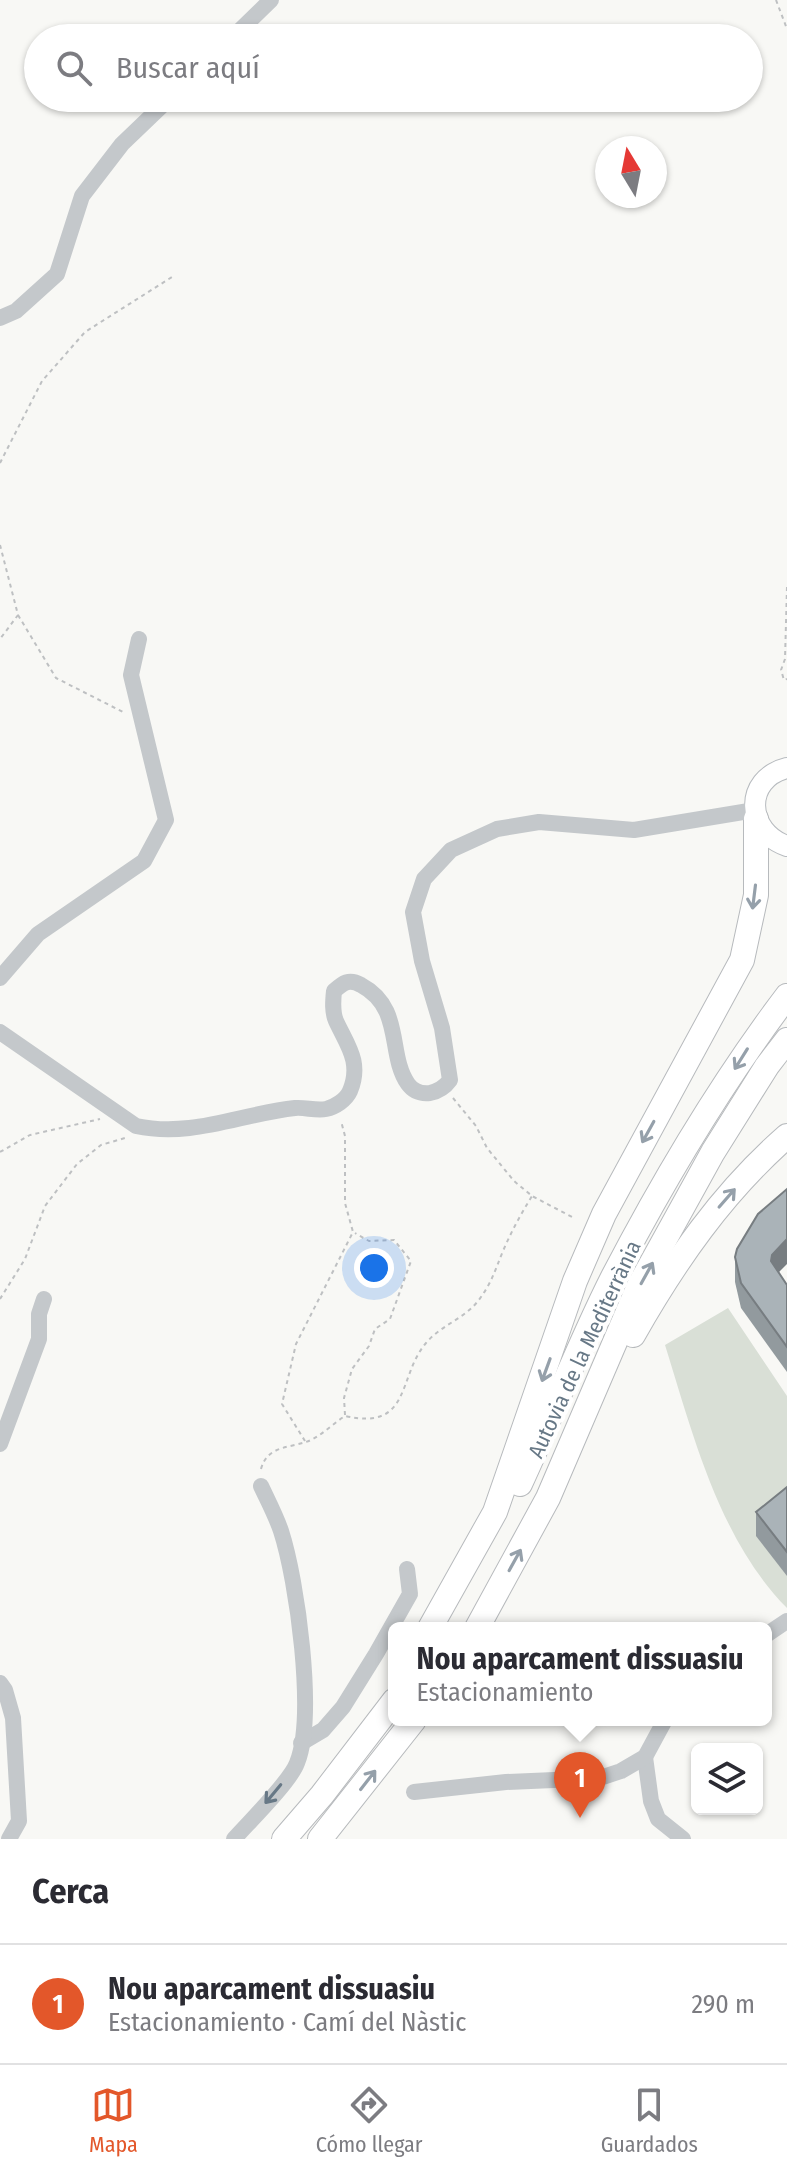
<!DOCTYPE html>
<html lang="es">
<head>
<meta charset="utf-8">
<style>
  body { margin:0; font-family:"Fira Sans Condensed",sans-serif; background:#f2f2f3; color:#2b2b33 }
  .controls { position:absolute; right:24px; bottom:24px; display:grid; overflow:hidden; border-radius:12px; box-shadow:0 2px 6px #0004 }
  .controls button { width:72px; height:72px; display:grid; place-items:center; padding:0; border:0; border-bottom:2px solid #e1e1e2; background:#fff; color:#2b2b33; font:40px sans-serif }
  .compass { position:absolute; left:595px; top:136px; width:72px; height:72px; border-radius:50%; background:#fff; box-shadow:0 2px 6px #0004; rotate:350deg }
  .you { position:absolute; left:374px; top:1268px; width:28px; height:28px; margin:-20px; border:6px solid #fff; border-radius:50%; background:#1a73e8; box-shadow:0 0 0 12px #1a73e833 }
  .badge { display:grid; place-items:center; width:52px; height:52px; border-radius:50%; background:#e3572a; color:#fff; font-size:26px; font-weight:700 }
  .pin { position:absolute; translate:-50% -66px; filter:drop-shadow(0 2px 4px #0008) }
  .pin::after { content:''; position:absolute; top:42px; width:28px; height:24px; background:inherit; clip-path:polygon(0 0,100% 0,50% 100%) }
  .popup { position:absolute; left:388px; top:1622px; width:384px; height:104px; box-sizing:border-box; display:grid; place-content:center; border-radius:12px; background:#fff; filter:drop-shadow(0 2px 6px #0005); font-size:26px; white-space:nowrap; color:#7c7c81 }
  .popup b { font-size:30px; color:#2b2b33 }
  .popup::after { content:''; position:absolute; left:50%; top:100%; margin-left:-16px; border:16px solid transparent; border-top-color:#fff }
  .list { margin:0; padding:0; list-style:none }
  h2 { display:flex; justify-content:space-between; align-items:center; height:104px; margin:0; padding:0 32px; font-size:34px }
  h2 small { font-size:26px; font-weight:400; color:#7c7c81 }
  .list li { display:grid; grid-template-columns:52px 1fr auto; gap:24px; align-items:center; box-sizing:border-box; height:120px; padding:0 32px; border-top:2px solid #e1e1e2 }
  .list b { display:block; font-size:30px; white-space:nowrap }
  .list p { margin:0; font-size:26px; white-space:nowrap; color:#7c7c81 }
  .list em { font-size:26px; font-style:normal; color:#7c7c81 }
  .icon { flex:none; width:44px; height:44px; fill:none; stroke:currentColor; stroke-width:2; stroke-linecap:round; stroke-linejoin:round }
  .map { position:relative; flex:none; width:787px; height:1839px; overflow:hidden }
  .search { position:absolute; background:#fff; box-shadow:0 2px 6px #0004; left:24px; right:24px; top:24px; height:88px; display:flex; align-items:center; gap:20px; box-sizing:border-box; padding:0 28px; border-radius:44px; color:#7c7c81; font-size:30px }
  .sheet { height:224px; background:#fff }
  nav { display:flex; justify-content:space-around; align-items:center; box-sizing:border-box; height:112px; border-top:2px solid #e1e1e2; background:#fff; font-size:22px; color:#7c7c81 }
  nav a { display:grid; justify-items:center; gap:4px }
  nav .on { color:#e3572a }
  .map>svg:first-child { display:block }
  .green { fill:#d9dfd6 }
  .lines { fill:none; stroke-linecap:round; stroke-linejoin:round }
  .major-casing { stroke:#b7bbbf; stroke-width:22 }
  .highway-casing { stroke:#b7babd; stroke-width:26 }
  .path { stroke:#bec0c2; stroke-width:2; stroke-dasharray:4 4; stroke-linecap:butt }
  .minor { stroke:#c4c8cb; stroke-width:16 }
  .major { stroke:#fff; stroke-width:20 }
  .highway { stroke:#fff; stroke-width:24 }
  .wall { fill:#929a9e }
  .shaded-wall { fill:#777d81 }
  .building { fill:#aab3b8; stroke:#777d81; stroke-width:2 }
  .oneway { stroke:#95a0aa }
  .oneway2 { stroke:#677886 }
  .labels { text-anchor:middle; stroke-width:8; stroke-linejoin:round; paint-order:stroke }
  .street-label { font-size:22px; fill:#677886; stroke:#fff }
</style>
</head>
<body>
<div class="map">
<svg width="787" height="1839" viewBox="0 0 787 1839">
  <rect width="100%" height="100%" fill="#f8f8f5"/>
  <path class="green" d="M728,1308L787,1396V1608C720,1541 693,1435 665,1345Z"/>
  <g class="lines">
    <g class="major-casing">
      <path id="major" d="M787,768C743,779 746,832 787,846"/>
    </g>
    <g class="highway-casing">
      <g id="highway">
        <path d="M633,1335C675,1261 722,1193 787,1136"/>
        <path d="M520,1484C552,1415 579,1344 613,1277C663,1181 722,1082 787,996"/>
        <polyline points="430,1628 495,1512 575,1281 604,1214 742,960 756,895 756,819"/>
        <polyline points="477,1628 548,1498 639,1286 713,1152 767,1066 787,1040"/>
        <polyline points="284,1839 322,1795 394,1701"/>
        <polyline points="320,1839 414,1720"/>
      </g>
    </g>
    <g class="path">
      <polyline points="776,0 787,29"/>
      <polyline points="0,463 42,381 85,332 172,277"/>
      <polyline points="0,545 18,615 0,639"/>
      <polyline points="787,587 785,659 781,670 784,680 787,679"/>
      <polyline points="18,615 56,678 125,713"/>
      <polyline points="453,1098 476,1126 487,1148 514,1181 532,1196 574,1218"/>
      <polyline points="0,1152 30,1135 100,1119"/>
      <polyline points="0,1299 25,1259 45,1206 77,1164 101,1145 125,1138"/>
      <polyline points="345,1415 344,1398 352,1369 369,1346 375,1329 390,1319 411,1261 394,1240 369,1241 355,1233"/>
      <polyline points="305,1441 282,1404 296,1344 353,1232 345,1203 345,1136 341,1121"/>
      <path d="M261,1469C268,1443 294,1449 313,1439C324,1433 334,1423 345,1416C412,1431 397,1377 426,1343C441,1325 464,1319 478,1301C492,1283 495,1270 503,1251C511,1232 521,1214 532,1196"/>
    </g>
    <g class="minor">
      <polyline points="232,38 271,0"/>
      <polyline points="0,318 16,311 57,274 82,196 122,144 170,98"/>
      <polyline points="0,978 38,934 144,861 166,820 131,675 139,639"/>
      <path d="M0,1032L136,1126C192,1138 240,1114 295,1108C305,1107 316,1111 326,1109C335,1107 346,1100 350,1091C362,1062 347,1045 336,1021C332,1012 333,1001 334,991C343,983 349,978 361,985C404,1008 387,1054 408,1084C413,1091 421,1094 430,1093C439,1091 445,1087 450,1080L442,1028L422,961L413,912L424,879L451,850L497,829L539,822L634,830L755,810"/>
      <polyline points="0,1444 39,1339 39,1314 44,1299"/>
      <polyline points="766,1635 787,1621"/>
      <polyline points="0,1683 5,1690 13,1718 19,1821 9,1839"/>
      <polyline points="301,1743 323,1730 343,1707 376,1654 410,1594 407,1569"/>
      <polyline points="645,1757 651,1801 658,1819 683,1839"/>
      <polyline points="414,1792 506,1782 600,1778 621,1771 645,1757 665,1720"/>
      <path d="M234,1839C249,1822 290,1782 297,1763C316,1716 297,1580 281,1531C276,1516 268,1501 261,1486"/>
    </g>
    <use href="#major" class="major"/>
    <use href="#highway" class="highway"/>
  </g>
  <g class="wall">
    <polygon points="735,1257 778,1273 787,1285 787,1372 741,1308 735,1282"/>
    <polygon points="787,1487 787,1576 756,1536 756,1512"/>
  </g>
  <polygon class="shaded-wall" points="787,1239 787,1264 772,1279 771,1286 772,1255"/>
  <g class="building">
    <polygon points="787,1189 787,1239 772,1255 771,1261 787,1285 787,1347 741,1283 735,1257 737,1249 758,1214"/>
    <polygon points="787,1487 787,1552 756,1512"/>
  </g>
  <defs><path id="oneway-shaft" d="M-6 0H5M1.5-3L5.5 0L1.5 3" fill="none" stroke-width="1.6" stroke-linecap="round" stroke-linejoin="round" transform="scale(2)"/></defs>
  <g class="oneway">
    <use href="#oneway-shaft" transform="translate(754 897) rotate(97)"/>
    <use href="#oneway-shaft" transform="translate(741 1059) rotate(122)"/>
    <use href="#oneway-shaft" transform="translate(648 1132) rotate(119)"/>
    <use href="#oneway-shaft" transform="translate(727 1198) rotate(-49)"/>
    <use href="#oneway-shaft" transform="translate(647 1273) rotate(-61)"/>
    <use href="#oneway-shaft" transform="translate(546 1370) rotate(110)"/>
    <use href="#oneway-shaft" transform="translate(515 1560) rotate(-61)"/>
    <use href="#oneway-shaft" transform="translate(368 1780) rotate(-52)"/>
  </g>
  <use class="oneway2" href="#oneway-shaft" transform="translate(273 1794) rotate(130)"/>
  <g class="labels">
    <g class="street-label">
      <text transform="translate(584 1349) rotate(-65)" y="8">Autovia de la Mediterrània</text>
    </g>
  </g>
</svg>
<div class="controls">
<button><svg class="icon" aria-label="layers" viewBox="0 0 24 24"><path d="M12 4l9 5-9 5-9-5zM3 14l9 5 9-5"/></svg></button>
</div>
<svg class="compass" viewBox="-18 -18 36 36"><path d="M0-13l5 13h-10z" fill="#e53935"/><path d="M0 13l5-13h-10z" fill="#7c7c81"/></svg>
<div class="you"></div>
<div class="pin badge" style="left:580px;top:1818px">1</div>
<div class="popup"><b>Nou aparcament dissuasiu</b>Estacionamiento</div>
<div class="search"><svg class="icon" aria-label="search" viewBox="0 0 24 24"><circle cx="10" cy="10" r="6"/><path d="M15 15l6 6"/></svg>Buscar aquí</div>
</div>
<section class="sheet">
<h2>Cerca<small></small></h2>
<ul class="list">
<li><span class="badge">1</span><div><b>Nou aparcament dissuasiu</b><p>Estacionamiento · Camí del Nàstic</p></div><em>290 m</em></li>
</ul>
</section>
<nav>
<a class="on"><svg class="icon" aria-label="map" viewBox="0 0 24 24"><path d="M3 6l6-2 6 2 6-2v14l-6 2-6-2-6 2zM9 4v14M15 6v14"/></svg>Mapa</a>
<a><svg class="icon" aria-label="directions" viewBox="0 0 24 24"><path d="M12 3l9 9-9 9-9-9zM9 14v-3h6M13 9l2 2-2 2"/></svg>Cómo llegar</a>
<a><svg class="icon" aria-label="saved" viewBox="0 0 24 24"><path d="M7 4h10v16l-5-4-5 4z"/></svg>Guardados</a>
</nav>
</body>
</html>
